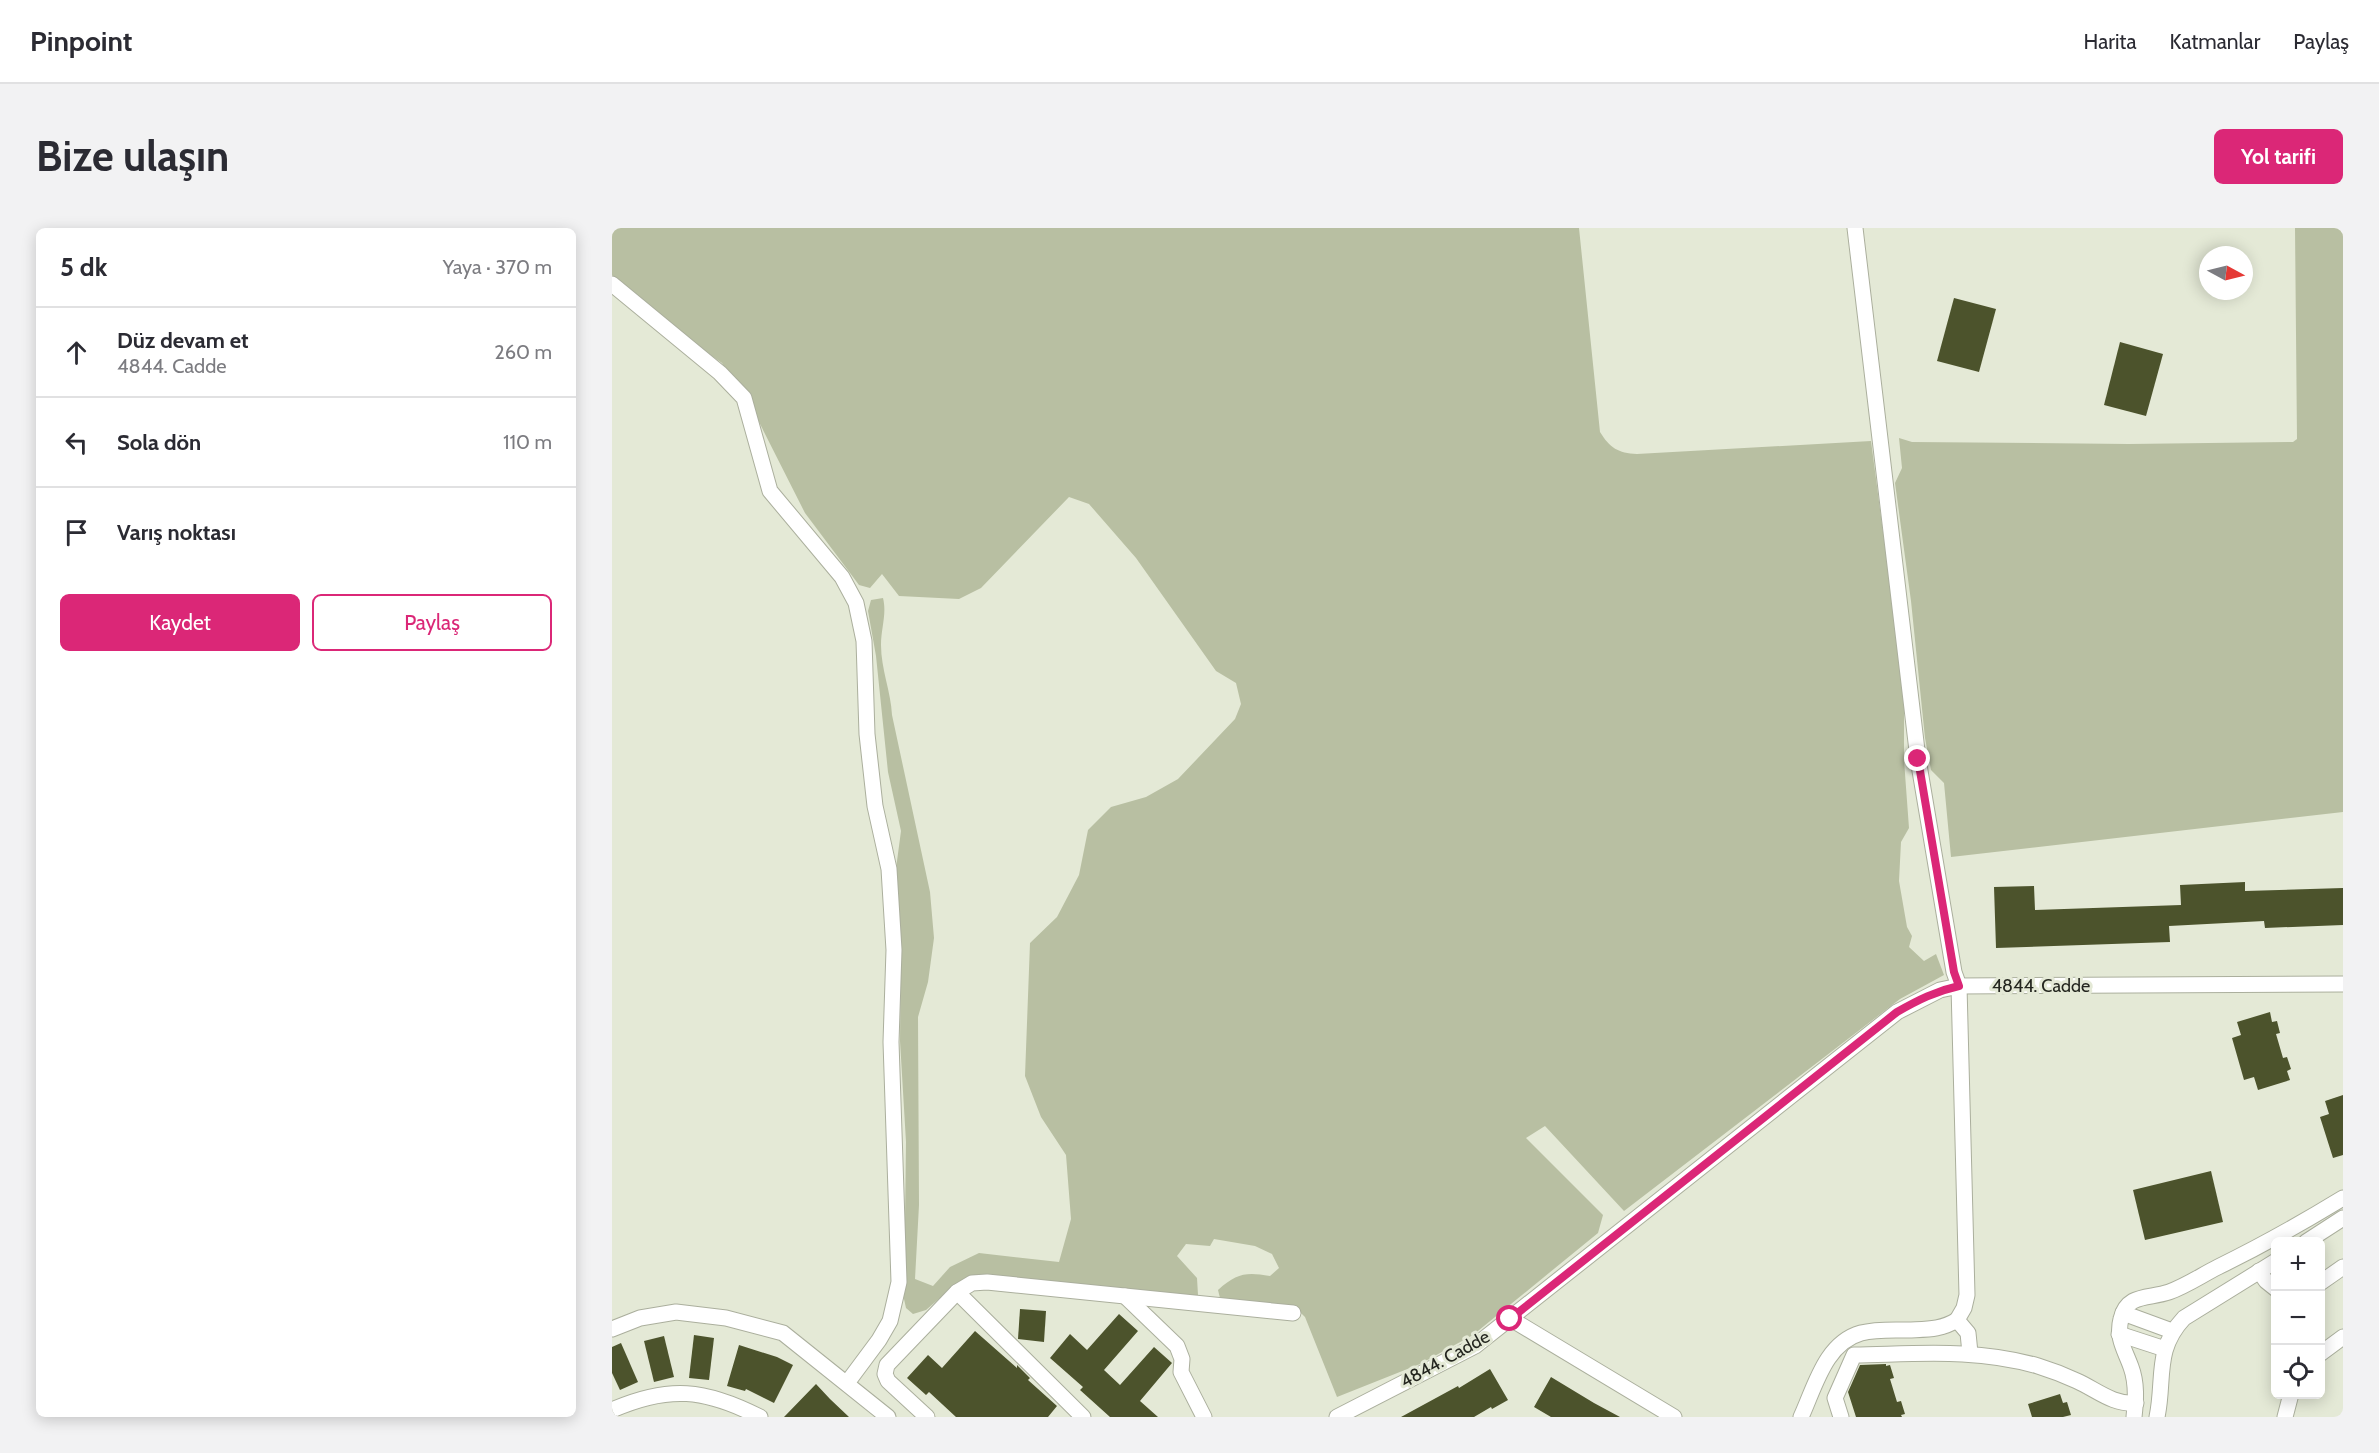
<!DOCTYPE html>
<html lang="tr">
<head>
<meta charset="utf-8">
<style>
  body { margin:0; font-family:Cabin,sans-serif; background:#f2f2f3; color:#2b2b33 }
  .controls { position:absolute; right:18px; bottom:18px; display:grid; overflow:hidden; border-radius:9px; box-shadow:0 3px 15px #0003 }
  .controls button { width:54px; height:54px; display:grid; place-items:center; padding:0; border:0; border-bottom:2px solid #e1e1e2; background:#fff; color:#2b2b33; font:30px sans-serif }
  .compass { position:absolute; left:1587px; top:18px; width:54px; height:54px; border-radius:50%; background:#fff; box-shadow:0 3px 15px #0003; rotate:97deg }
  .stop { position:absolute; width:18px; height:18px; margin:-14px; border:4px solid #db2777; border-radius:50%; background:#fff }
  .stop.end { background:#db2777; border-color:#fff; box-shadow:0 2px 6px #0008 }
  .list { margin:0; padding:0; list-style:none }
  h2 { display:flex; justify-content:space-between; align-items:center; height:78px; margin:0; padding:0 24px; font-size:26px }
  h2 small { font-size:20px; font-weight:400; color:#7c7c81 }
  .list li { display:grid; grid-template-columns:39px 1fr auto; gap:18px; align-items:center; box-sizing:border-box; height:90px; padding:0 24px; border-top:2px solid #e1e1e2 }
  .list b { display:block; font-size:22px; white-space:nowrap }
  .list p { margin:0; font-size:20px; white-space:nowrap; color:#7c7c81 }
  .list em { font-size:20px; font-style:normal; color:#7c7c81 }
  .actions { display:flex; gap:12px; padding:18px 24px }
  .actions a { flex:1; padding:14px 0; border:2px solid #db2777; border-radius:9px; text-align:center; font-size:21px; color:#db2777 }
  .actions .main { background:#db2777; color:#fff }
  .icon { flex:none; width:33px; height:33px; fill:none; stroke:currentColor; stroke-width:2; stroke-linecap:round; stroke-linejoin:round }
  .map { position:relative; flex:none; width:1731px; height:1189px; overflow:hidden; border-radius:9px }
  header { display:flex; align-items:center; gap:36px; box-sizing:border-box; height:84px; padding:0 30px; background:#fff; border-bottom:2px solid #e1e1e2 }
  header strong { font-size:28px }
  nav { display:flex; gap:33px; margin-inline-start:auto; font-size:21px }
  .intro { display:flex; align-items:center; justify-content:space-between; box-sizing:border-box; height:144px; padding:0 36px }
  h1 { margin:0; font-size:42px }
  .button { padding:15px 27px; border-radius:9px; background:#db2777; color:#fff; font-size:21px; font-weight:700 }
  main { display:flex; gap:36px; padding:0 36px }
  aside { flex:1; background:#fff; border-radius:9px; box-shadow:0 3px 15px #0003 }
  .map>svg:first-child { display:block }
  .green { fill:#b8bfa2 }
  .building { fill:#4c532c }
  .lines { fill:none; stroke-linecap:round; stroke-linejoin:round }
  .street-casing { stroke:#abaf9d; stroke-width:17 }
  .street { stroke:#fff; stroke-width:15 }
  .route { stroke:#db2777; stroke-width:8 }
  .labels { text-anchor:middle; stroke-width:6; stroke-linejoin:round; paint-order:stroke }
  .street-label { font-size:18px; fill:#24261f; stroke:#e4e9d6 }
</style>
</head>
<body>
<header>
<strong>Pinpoint</strong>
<nav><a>Harita</a><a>Katmanlar</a><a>Paylaş</a></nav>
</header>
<div class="intro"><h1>Bize ulaşın</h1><a class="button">Yol tarifi</a></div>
<main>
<aside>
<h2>5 dk<small>Yaya · 370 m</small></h2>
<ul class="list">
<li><svg class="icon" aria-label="ahead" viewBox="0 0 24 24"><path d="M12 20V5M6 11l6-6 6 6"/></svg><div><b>Düz devam et</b><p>4844. Cadde</p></div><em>260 m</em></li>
<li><svg class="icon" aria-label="left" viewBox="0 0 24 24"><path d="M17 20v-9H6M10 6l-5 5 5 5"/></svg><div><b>Sola dön</b></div><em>110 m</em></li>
<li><svg class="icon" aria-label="arrive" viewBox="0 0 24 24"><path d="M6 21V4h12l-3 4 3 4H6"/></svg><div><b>Varış noktası</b></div></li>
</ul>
<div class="actions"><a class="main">Kaydet</a><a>Paylaş</a></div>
</aside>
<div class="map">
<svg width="1731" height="1189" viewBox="0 0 1731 1189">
  <rect width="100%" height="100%" fill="#e4e9d6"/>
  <g class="green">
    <path d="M0,0H967L988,204C998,220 1006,225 1025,226L1259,213L1292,463V532L1297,600L1289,614L1287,653L1295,699L1300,708L1297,719L1312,733L1324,726L1332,747L1288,771L1012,983L933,898L914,910L991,987L986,1005L861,1107L808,1136L725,1169L693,1089L683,1079L609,1074L606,1062C625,1045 634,1044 658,1048L667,1040L660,1026L643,1018L602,1011L598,1018L574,1016L565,1028L585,1050L586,1067L571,1069L428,1052L362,1050L344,1056L314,1082L301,1086L294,1080L292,1071L294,914L288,813L289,714L283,648L289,603L276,544L264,428L256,383L259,372L271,370C275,386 269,400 269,417C269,441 279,464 280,487L318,664L322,710L316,754L306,789L307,977L303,1051L321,1058L338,1039L367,1025L447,1034L459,991L454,927L429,889L413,848L418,715L445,689L467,647L476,602L499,579L534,569L566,551L623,491L629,476L624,455L604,443L524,330L477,276L457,269L369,360L347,371L287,368L270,346L258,360L247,357L193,285L145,190L110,135L39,86L0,47Z"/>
    <polygon points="1683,0 1731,0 1731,584 1339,629 1332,555 1319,542 1313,510 1299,373 1283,255 1290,240 1287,210 1300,214 1517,216 1681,214 1685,211"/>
  </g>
  <g class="building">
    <polygon points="1342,70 1384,81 1367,144 1325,133"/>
    <polygon points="1508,114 1551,126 1534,188 1492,177"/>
    <polygon points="1633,654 1633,663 1731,660 1731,697 1653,700 1652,693 1557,698 1558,714 1384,720 1382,659 1422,658 1423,682 1569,677 1568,657"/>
    <polygon points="1658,784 1660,794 1665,793 1668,805 1664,806 1671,830 1675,829 1679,841 1675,843 1678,852 1646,862 1642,849 1632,852 1620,810 1629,807 1625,794"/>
    <polygon points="1731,867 1731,927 1721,930 1708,889 1717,886 1713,873"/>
    <polygon points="1599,943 1611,994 1533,1012 1521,962"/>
    <polygon points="408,1081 434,1083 432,1114 406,1111"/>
    <polygon points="507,1086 526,1103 492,1142 508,1157 542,1119 560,1135 528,1173 546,1189 498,1189 468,1162 471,1159 438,1130 458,1106 475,1122"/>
    <polygon points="363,1103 405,1140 405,1137 418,1150 416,1152 445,1178 436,1189 344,1189 317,1164 314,1167 295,1150 316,1127 330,1140"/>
    <polygon points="82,1107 102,1110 97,1152 77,1150"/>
    <polygon points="52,1108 62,1149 42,1154 32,1113"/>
    <polygon points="9,1115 26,1154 8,1162 0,1145 0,1119"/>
    <polygon points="127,1117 165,1129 181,1137 162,1175 134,1161 133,1163 115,1158"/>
    <polygon points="1274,1136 1274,1138 1278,1137 1282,1150 1278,1151 1285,1174 1289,1173 1293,1186 1289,1187 1290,1189 1244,1189 1236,1164 1248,1137"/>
    <polygon points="878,1141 896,1172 880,1181 879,1179 862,1189 789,1189 846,1158 847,1160"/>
    <polygon points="939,1149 982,1175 1008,1189 939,1189 922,1179"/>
    <polygon points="204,1156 218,1171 237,1189 172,1189"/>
    <polygon points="1448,1166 1451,1175 1455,1174 1459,1187 1451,1189 1420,1189 1416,1176"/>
  </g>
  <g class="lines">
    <g class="street-casing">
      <g id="street">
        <polyline points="1243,0 1306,531 1342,744 1347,758 1355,1067 1352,1080 1345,1092 1356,1105 1358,1125"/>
        <polyline points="0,56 108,145 132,170 158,263 230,349 244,375 252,413 255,506 263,578 277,641 282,722 279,814 287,1054 278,1093 267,1112 235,1155"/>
        <polyline points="1694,1014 1731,990"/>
        <polyline points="1647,1043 1654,1053 1664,1061"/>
        <polyline points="1708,1055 1731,1039"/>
        <polyline points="345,1064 471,1189"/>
        <polyline points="513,1068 565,1118 570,1131 569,1144 592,1189"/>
        <polyline points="1511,1085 1560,1103"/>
        <polyline points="899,1091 1062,1189"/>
        <polyline points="0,1101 28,1090 64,1084 114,1090 171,1105 276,1189"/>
        <polyline points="1507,1106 1553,1121"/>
        <polyline points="1708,1126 1731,1109"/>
        <path d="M0,1182C57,1157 93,1161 148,1189"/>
        <polyline points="315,1189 276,1153 273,1146 275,1137 345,1064 360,1055 375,1054 681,1085"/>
        <polyline points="725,1189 863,1118 1285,784 1328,762 1347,758 1731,756"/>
        <path d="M1189,1189C1203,1159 1213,1115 1249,1105C1264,1101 1280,1102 1296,1102C1314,1101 1329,1102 1345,1092"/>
        <path d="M1229,1189L1223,1170L1242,1127C1306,1126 1363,1120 1426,1138C1439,1142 1452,1147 1465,1153C1485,1162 1501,1177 1524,1175"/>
        <path d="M1522,1189C1524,1172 1525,1155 1519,1139C1513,1122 1504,1110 1509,1091C1515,1065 1537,1071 1557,1064C1574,1058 1590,1047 1606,1039C1649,1018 1690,995 1731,970"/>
        <path d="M1545,1189C1553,1151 1542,1122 1572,1090L1664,1033"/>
        <polyline points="1673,1189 1679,1166"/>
      </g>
    </g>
    <use href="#street" class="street"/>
  </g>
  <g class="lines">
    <path class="route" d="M898,1091L1285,784C1306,772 1324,763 1347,758L1342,744L1306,531"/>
  </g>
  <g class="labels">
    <g class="street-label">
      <text x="1429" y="764">4844. Cadde</text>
      <text transform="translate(833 1131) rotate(-29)" y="6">4844. Cadde</text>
    </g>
  </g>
</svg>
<div class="controls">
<button>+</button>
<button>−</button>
<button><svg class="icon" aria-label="locate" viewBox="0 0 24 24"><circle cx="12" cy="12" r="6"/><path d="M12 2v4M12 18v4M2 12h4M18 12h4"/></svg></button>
</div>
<svg class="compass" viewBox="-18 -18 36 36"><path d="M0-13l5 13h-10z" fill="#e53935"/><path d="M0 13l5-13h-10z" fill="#7c7c81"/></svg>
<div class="stop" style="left:898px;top:1091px"></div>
<div class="stop end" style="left:1306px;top:531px"></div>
</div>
</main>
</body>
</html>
